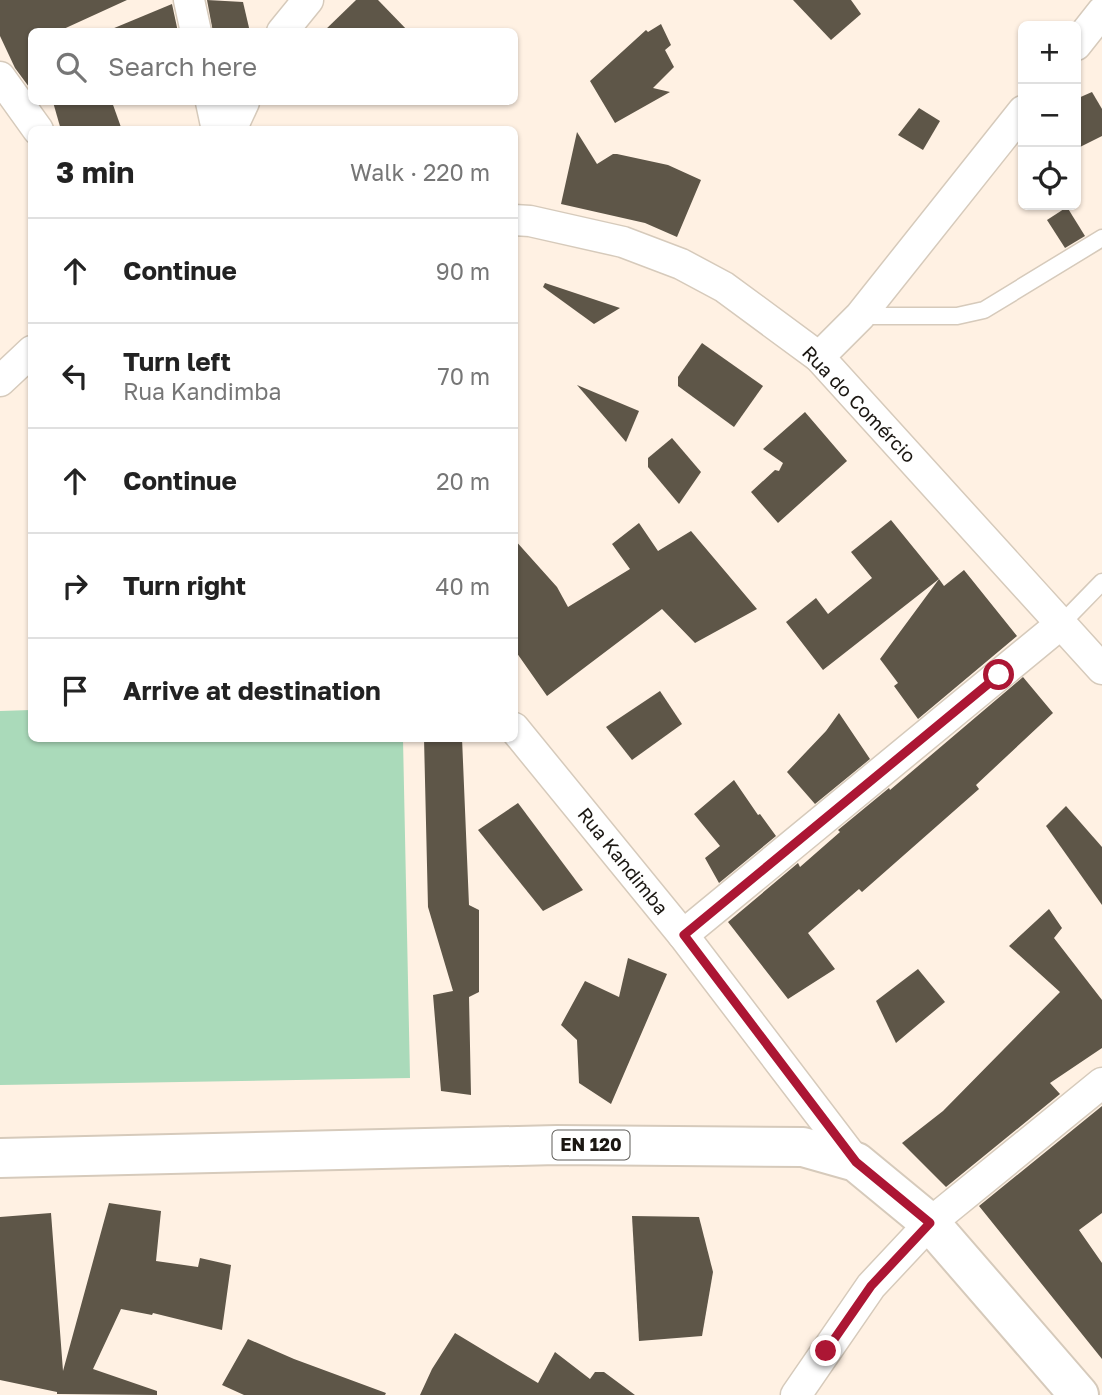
<!DOCTYPE html>
<html lang="en">
<head>
<meta charset="utf-8">
<style>
  body { margin:0; font-family:"Golos Text",sans-serif; background:#f2f2f2; color:#222 }
  .controls { position:absolute; right:21px; top:21px; display:grid; overflow:hidden; border-radius:10px; box-shadow:0 2px 5px #0004 }
  .controls button { width:63px; height:63px; display:grid; place-items:center; padding:0; border:0; border-bottom:2px solid #e0e0e0; background:#fff; color:#222; font:35px sans-serif }
  .stop { position:absolute; width:21px; height:21px; margin:-16px; border:5px solid #ac1634; border-radius:50%; background:#fff }
  .stop.end { background:#ac1634; border-color:#fff; box-shadow:0 2px 7px #0008 }
  .list { margin:0; padding:0; list-style:none }
  h2 { display:flex; justify-content:space-between; align-items:center; height:91px; margin:0; padding:0 28px; font-size:30px }
  h2 small { font-size:23px; font-weight:400; color:#767676 }
  .list li { display:grid; grid-template-columns:46px 1fr auto; gap:21px; align-items:center; box-sizing:border-box; height:105px; padding:0 28px; border-top:2px solid #e0e0e0 }
  .list b { display:block; font-size:26px; white-space:nowrap }
  .list p { margin:0; font-size:23px; white-space:nowrap; color:#767676 }
  .list em { font-size:23px; font-style:normal; color:#767676 }
  .icon { flex:none; width:38px; height:38px; fill:none; stroke:currentColor; stroke-width:2; stroke-linecap:round; stroke-linejoin:round }
  .map { position:relative; flex:none; width:1102px; height:1395px; overflow:hidden }
  .search { position:absolute; background:#fff; box-shadow:0 2px 5px #0004; left:28px; top:28px; width:490px; height:77px; display:flex; align-items:center; gap:18px; box-sizing:border-box; padding:0 24px; border-radius:10px; color:#767676; font-size:26px }
  .panel { position:absolute; background:#fff; box-shadow:0 2px 5px #0004; left:28px; top:126px; width:490px; height:616px; border-radius:10px }
  .map>svg:first-child { display:block }
  .green { fill:#aadaba }
  .building { fill:#5e5648 }
  .lines { fill:none; stroke-linecap:round; stroke-linejoin:round }
  .service-casing { stroke:#d6cabb; stroke-width:19 }
  .minor-casing { stroke:#d6cabb; stroke-width:33 }
  .primary-casing { stroke:#d6cabb; stroke-width:42 }
  .service { stroke:#fff; stroke-width:16 }
  .minor { stroke:#fff; stroke-width:30 }
  .primary { stroke:#fff; stroke-width:38 }
  .route { stroke:#ac1634; stroke-width:9 }
  .labels { text-anchor:middle; stroke-width:7; stroke-linejoin:round; paint-order:stroke }
  .shield { fill:#fff; stroke:#5f5d59; stroke-width:2 }
  .shield-label { font-size:18px; font-weight:bold; fill:#1b1712 }
  .street-label { font-size:19px; fill:#1b1712; stroke:#fff }
</style>
</head>
<body>
<div class="map">
<svg width="1102" height="1395" viewBox="0 0 1102 1395">
  <rect width="100%" height="100%" fill="#fff1e3"/>
  <polygon class="green" points="31,710 32,738 403,739 410,1078 0,1085 0,711"/>
  <g class="building">
    <polygon points="0,0 127,0 57,32 32,32 32,91 15,68 0,36"/>
    <polygon points="207,0 243,2 250,32 213,32"/>
    <polygon points="356,0 378,0 409,32 323,32"/>
    <polygon points="793,0 851,0 861,14 831,40"/>
    <polygon points="172,4 178,32 107,32 107,31"/>
    <polygon points="661,24 671,45 665,50 674,67 653,88 670,92 615,123 590,81 646,30 648,32"/>
    <polygon points="1092,92 1102,109 1102,136 1076,149 1076,99"/>
    <polygon points="53,102 112,102 122,130 61,130"/>
    <polygon points="919,108 940,121 923,150 898,135"/>
    <polygon points="577,132 597,164 613,154 617,154 668,165 701,180 677,237 645,223 561,204"/>
    <polygon points="1067,207 1085,236 1065,248 1047,220"/>
    <polygon points="545,283 620,308 594,324 543,287"/>
    <polygon points="702,343 763,386 734,427 678,386 678,377"/>
    <polygon points="577,385 639,411 626,442"/>
    <polygon points="805,412 847,461 778,523 751,492 775,470 779,471 783,463 763,449"/>
    <polygon points="672,438 701,472 679,504 648,467 648,458"/>
    <polygon points="891,520 939,579 823,670 786,622 816,598 828,614 872,578 851,552"/>
    <polygon points="639,523 658,551 691,531 757,609 695,643 662,609 547,696 514,649 514,539 557,587 568,607 630,569 612,544"/>
    <polygon points="964,570 1017,636 918,719 894,686 898,683 880,659 939,579 944,586"/>
    <polygon points="1023,677 1053,713 976,785 979,789 862,892 859,889 808,933 835,969 788,999 728,922 798,863 800,867 840,832 838,830 889,788 890,790"/>
    <polygon points="660,691 682,724 632,760 606,727"/>
    <polygon points="839,713 870,759 815,804 787,772 826,731"/>
    <polygon points="424,738 462,738 469,905 479,910 479,992 469,997 471,1095 441,1091 433,995 453,991 428,907"/>
    <polygon points="734,780 758,815 760,814 776,836 719,883 705,858 720,846 694,814"/>
    <polygon points="518,803 583,890 543,911 478,830"/>
    <polygon points="1066,806 1102,847 1102,905 1046,826"/>
    <polygon points="1049,909 1062,928 1054,938 1102,1000 1102,1048 1050,1083 1060,1094 946,1187 902,1143 943,1111 1060,992 1009,946"/>
    <polygon points="628,958 667,974 611,1104 579,1083 577,1040 561,1025 585,981 619,997"/>
    <polygon points="918,969 945,1002 896,1043 876,1001"/>
    <polygon points="1102,1106 1102,1213 1079,1230 1102,1263 1102,1359 979,1206"/>
    <polygon points="109,1203 161,1211 156,1261 198,1267 200,1258 231,1265 222,1330 153,1313 152,1315 121,1309 93,1369 157,1391 157,1395 57,1394 57,1392 0,1380 0,1217 51,1213 63,1371"/>
    <polygon points="632,1216 699,1217 713,1272 702,1336 639,1341"/>
    <polygon points="455,1333 538,1383 555,1352 590,1379 595,1372 604,1372 635,1395 420,1395 432,1369"/>
    <polygon points="248,1339 294,1359 386,1393 385,1395 244,1395 222,1385"/>
  </g>
  <g class="lines">
    <g class="service-casing">
      <g id="service">
        <polyline points="860,316 957,316 984,310 1102,238"/>
        <polyline points="1062,623 1102,582"/>
      </g>
    </g>
    <g class="minor-casing">
      <g id="minor">
        <polyline points="189,0 196,32"/>
        <polyline points="282,32 308,0"/>
        <polyline points="1076,45 1102,12"/>
        <polyline points="0,77 38,130"/>
        <polyline points="211,102 217,130"/>
        <polyline points="231,130 244,102"/>
        <polyline points="514,220 530,221 623,242 681,264 724,287 819,357 1102,669"/>
        <polyline points="819,357 860,316 1023,111"/>
        <polyline points="0,381 32,351"/>
        <polyline points="514,728 683,935 856,1162"/>
        <polyline points="683,935 1062,623"/>
        <polyline points="796,1395 871,1286 930,1223 1102,1083"/>
      </g>
    </g>
    <g class="primary-casing">
      <polyline id="primary" points="0,1158 557,1145 803,1147 856,1162 930,1223 1079,1395"/>
    </g>
    <use href="#service" class="service"/>
    <use href="#minor" class="minor"/>
    <use href="#primary" class="primary"/>
  </g>
  <g class="lines">
    <polyline class="route" points="826,1351 871,1286 930,1223 856,1162 684,935 999,675"/>
  </g>
  <g class="labels">
    <rect class="shield" x="552.5" y="1130.5" width="77" height="29" rx="5"/>
    <g class="shield-label">
      <text x="591" y="1151">EN 120</text>
    </g>
    <g class="street-label">
      <text transform="translate(859 404) rotate(46)" y="7">Rua do Comércio</text>
      <text transform="translate(623 861) rotate(51)" y="7">Rua Kandimba</text>
    </g>
  </g>
</svg>
<div class="controls">
<button>+</button>
<button>−</button>
<button><svg class="icon" aria-label="locate" viewBox="0 0 24 24"><circle cx="12" cy="12" r="6"/><path d="M12 2v4M12 18v4M2 12h4M18 12h4"/></svg></button>
</div>
<div class="stop" style="left:999px;top:675px"></div>
<div class="stop end" style="left:826px;top:1351px"></div>
<div class="search"><svg class="icon" aria-label="search" viewBox="0 0 24 24"><circle cx="10" cy="10" r="6"/><path d="M15 15l6 6"/></svg>Search here</div>
<section class="panel">
<h2>3 min<small>Walk · 220 m</small></h2>
<ul class="list">
<li><svg class="icon" aria-label="ahead" viewBox="0 0 24 24"><path d="M12 20V5M6 11l6-6 6 6"/></svg><div><b>Continue</b></div><em>90 m</em></li>
<li><svg class="icon" aria-label="left" viewBox="0 0 24 24"><path d="M17 20v-9H6M10 6l-5 5 5 5"/></svg><div><b>Turn left</b><p>Rua Kandimba</p></div><em>70 m</em></li>
<li><svg class="icon" aria-label="ahead" viewBox="0 0 24 24"><path d="M12 20V5M6 11l6-6 6 6"/></svg><div><b>Continue</b></div><em>20 m</em></li>
<li><svg class="icon" aria-label="right" viewBox="0 0 24 24"><path d="M7 20v-9h11M14 6l5 5-5 5"/></svg><div><b>Turn right</b></div><em>40 m</em></li>
<li><svg class="icon" aria-label="arrive" viewBox="0 0 24 24"><path d="M6 21V4h12l-3 4 3 4H6"/></svg><div><b>Arrive at destination</b></div></li>
</ul>
</section>
</div>
</body>
</html>
